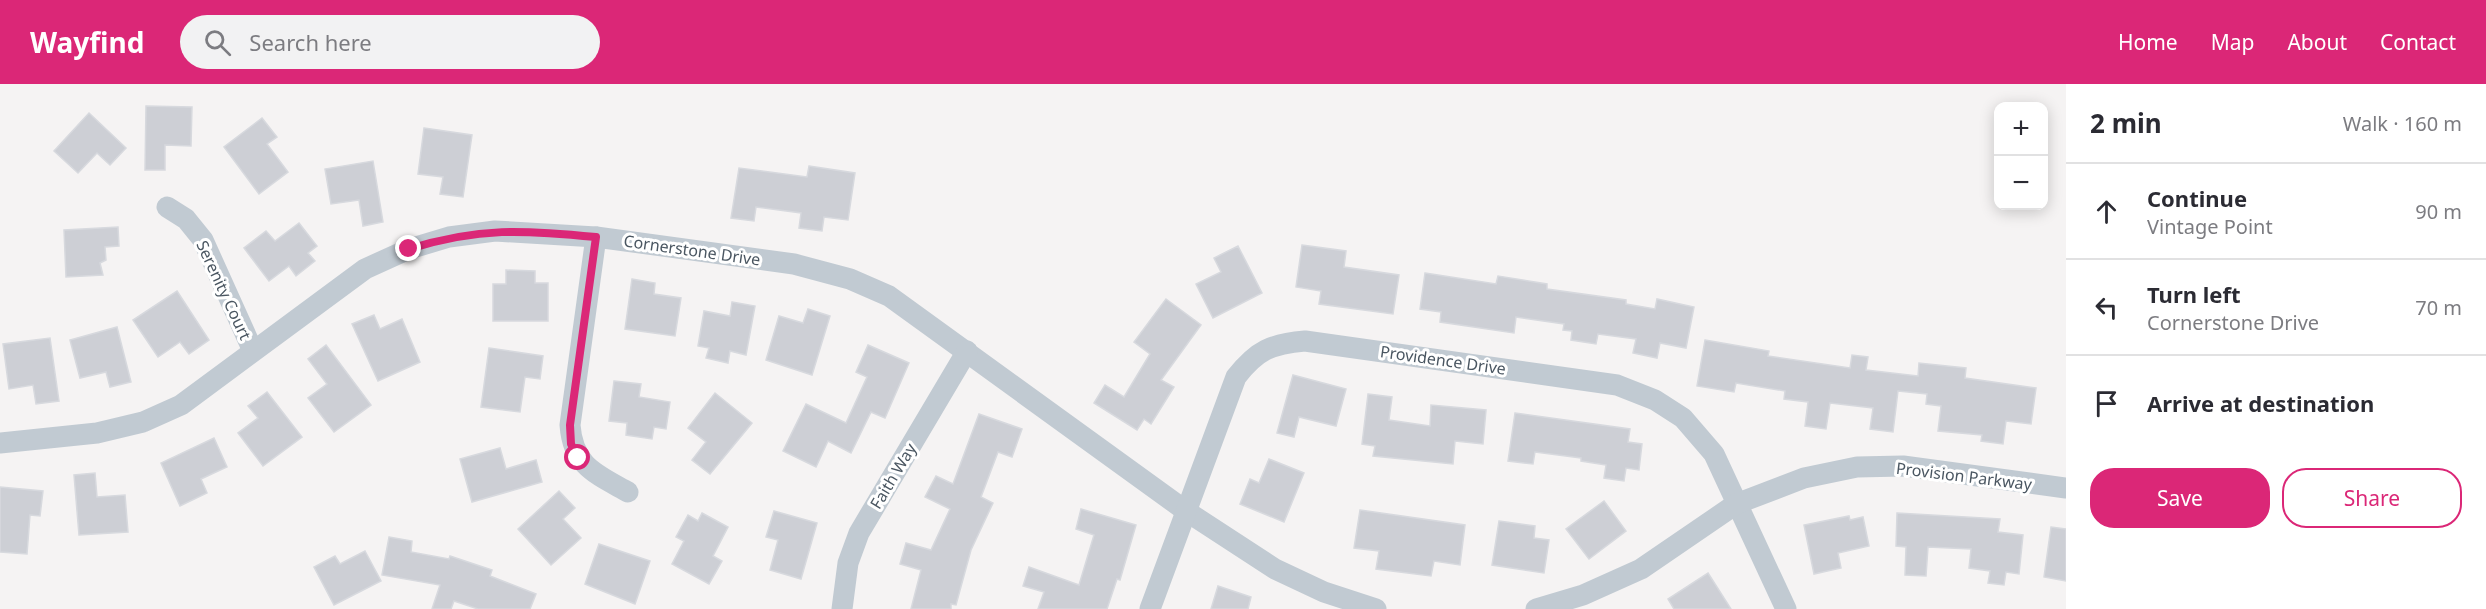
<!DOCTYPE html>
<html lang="en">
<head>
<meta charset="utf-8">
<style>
  body { margin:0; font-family:"Noto Sans",sans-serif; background:#f2f2f3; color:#2b2b33 }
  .controls { position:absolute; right:18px; top:18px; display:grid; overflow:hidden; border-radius:12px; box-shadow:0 3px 15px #0003 }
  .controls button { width:54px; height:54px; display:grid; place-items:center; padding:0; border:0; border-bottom:2px solid #e1e1e2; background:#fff; color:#2b2b33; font:30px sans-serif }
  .stop { position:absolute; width:18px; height:18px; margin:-14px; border:4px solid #db2777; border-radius:50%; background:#fff }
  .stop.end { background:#db2777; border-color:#fff; box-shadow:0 2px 6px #0008 }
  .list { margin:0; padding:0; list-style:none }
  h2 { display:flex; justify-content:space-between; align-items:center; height:78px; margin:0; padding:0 24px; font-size:26px }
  h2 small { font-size:20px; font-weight:400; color:#7c7c81 }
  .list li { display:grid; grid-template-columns:39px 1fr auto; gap:18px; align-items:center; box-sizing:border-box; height:96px; padding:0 24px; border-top:2px solid #e1e1e2 }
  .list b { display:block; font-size:22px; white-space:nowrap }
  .list p { margin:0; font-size:20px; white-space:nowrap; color:#7c7c81 }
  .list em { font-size:20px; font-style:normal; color:#7c7c81 }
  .actions { display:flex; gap:12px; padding:18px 24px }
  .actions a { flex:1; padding:14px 0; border:2px solid #db2777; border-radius:24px; text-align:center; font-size:21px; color:#db2777 }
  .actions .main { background:#db2777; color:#fff }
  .icon { flex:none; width:33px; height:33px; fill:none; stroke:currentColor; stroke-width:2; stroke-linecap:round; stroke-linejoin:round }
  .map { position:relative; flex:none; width:2066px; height:525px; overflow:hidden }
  header { display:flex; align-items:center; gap:36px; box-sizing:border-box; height:84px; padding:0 30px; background:#db2777; color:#fff }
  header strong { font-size:28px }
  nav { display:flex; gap:33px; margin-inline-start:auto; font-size:21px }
  .search { width:420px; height:54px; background:#f2f2f3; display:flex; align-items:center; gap:15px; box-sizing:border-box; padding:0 21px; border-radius:33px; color:#7c7c81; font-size:22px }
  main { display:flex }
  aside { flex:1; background:#fff }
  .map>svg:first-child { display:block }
  .building { fill:#cdcfd5; stroke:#d7d9de; stroke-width:1.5 }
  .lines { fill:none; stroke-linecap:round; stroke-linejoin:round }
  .minor { stroke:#c1cad2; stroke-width:21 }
  .route { stroke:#db2777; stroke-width:8 }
  .labels { text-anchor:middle; stroke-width:6; stroke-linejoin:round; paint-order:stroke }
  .street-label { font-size:16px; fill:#4a5661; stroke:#fff }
</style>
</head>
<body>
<header>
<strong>Wayfind</strong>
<div class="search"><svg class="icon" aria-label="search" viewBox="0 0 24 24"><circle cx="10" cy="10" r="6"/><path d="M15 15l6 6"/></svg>Search here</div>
<nav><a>Home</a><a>Map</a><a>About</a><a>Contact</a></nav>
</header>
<main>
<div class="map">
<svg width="2066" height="525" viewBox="0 0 2066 525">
  <rect width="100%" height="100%" fill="#f5f3f3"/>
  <g class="building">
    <polygon points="146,22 192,23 191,62 165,61 165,86 145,86"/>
    <polygon points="89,29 126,64 110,81 97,69 78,89 54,67"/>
    <polygon points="262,34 277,53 267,60 288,88 259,110 224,63"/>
    <polygon points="424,44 472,51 463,113 440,110 443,93 418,90"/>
    <polygon points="373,77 383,138 363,142 359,116 331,120 325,85"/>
    <polygon points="809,82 855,89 848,136 824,133 822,147 799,144 801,129 756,123 754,137 731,134 739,84 807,93"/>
    <polygon points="299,139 317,162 308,169 315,177 296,192 289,182 269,197 244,164 266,147 275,157"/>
    <polygon points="118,143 119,162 105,163 106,176 100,179 103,191 66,193 64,146"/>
    <polygon points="1302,161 1346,167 1344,183 1399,191 1393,230 1319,220 1321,207 1296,203"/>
    <polygon points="1238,162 1262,209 1213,234 1196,200 1221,188 1214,174"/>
    <polygon points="506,186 535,187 535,199 548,199 548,237 493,237 493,200 506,200"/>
    <polygon points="1425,189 1496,200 1498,192 1547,200 1547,205 1626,216 1626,220 1655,225 1657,215 1694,223 1686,264 1660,259 1657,274 1633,269 1636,255 1598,250 1596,260 1571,256 1572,247 1563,246 1564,240 1516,233 1514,249 1440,238 1441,228 1420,225"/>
    <polygon points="632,195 655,199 654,210 681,214 675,252 625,245"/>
    <polygon points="177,207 209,256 189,270 180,258 158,273 133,236"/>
    <polygon points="1166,215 1201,241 1161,296 1174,303 1151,340 1144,335 1137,346 1094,319 1105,301 1124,313 1150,270 1134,258"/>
    <polygon points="732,218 755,222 746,271 730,267 728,279 706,274 709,264 698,262 704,227 730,232"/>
    <polygon points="808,225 830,232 812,291 766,276 779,232 803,239"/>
    <polygon points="374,231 380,245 402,235 420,278 378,297 352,240"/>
    <polygon points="117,243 131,298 110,303 106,288 80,294 70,256"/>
    <polygon points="50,254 59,317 36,320 33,301 9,305 3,260"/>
    <polygon points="1705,256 1769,267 1768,272 1850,284 1852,271 1868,273 1866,286 1918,292 1919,279 1966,284 1965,294 2036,304 2031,340 2006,337 2003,360 1981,357 1982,351 1938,347 1941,322 1926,320 1927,310 1898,307 1893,348 1870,345 1873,324 1830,319 1826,345 1805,342 1808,318 1784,315 1785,307 1736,299 1734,308 1697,302"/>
    <polygon points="326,261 371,321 334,348 308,314 327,300 308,275"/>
    <polygon points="868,261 909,279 885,334 871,328 851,369 828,357 816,383 783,367 806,320 846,339 867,293 856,288"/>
    <polygon points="489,264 543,272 540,295 525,293 520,328 481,323"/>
    <polygon points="1293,291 1346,305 1336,342 1299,333 1294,353 1277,349"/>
    <polygon points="614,297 641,300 639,313 670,318 666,345 654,343 652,355 626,351 627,339 609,337"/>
    <polygon points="267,308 302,353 263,382 238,349 258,334 248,322"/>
    <polygon points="715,309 752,339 710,390 692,376 706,358 688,344"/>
    <polygon points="1368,310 1392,313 1389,336 1430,342 1431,321 1486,326 1483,360 1455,357 1453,380 1373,372 1375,362 1362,360"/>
    <polygon points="1515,329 1630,345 1628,358 1642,360 1639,386 1626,384 1624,397 1604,394 1606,381 1581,377 1581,374 1535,368 1533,380 1508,377"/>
    <polygon points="979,330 1022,345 1012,373 998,368 981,413 993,419 971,466 956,521 951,520 951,525 911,525 921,486 900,480 906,459 931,466 950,425 925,413 936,392 953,400"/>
    <polygon points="214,354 227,383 201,395 207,409 180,422 161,379"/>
    <polygon points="500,364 506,385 536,376 542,398 472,418 460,375"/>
    <polygon points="1269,375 1304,389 1284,438 1240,420 1250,395 1259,399"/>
    <polygon points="95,389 97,413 125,411 128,448 79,451 74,391"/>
    <polygon points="0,403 43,407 40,432 30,431 27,470 0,468"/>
    <polygon points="559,407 575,424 563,435 581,454 551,481 518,445"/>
    <polygon points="1604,417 1626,447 1589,475 1566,445"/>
    <polygon points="1081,425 1136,441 1120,496 1117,495 1107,525 1038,525 1044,508 1023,502 1029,483 1079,501 1094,451 1076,445"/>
    <polygon points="1360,426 1465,441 1460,481 1434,477 1431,492 1376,485 1379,467 1354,464"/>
    <polygon points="774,427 817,439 801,495 770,486 778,456 766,453"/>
    <polygon points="702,429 728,443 713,472 722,477 709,500 672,480 684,457 676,453 688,431 698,437"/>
    <polygon points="1897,429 2000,435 1998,448 2023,451 2019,490 2006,488 2004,501 1988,499 1990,487 1969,484 1971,465 1928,463 1926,492 1905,491 1906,463 1896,462"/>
    <polygon points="1849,432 1850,436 1863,433 1869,462 1838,469 1841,484 1814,490 1804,441"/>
    <polygon points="1499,437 1535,442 1534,454 1549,456 1544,489 1492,481"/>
    <polygon points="2051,443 2066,445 2066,497 2044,493"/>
    <polygon points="389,453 412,457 411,468 449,475 450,472 492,486 490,492 536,510 530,525 478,525 454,517 451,525 432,525 440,501 382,491"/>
    <polygon points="599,460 650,477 635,520 585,500"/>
    <polygon points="365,467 381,497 334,521 314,483 335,472 340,480"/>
    <polygon points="1708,489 1731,525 1674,525 1668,515"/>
    <polygon points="1218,502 1251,513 1248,525 1211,525"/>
  </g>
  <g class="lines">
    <g class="minor">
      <polyline points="167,123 186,135 203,156 253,267"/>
      <path d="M596,153L570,341C573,382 596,390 628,408"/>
      <polyline points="0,359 97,349 143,338 181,321 365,185 409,165 449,153 495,147 596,153 794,180 850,195 889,212 1186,427 1275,485 1324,508 1376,525"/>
      <polyline points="842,525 848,479 859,449 967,267"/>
      <path d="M1150,525L1236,293C1257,266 1271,260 1305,257L1617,301L1655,316L1683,334L1714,370L1786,525"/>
      <polyline points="1536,525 1583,511 1641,485 1736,420 1804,394 1857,383 1903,382 2066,404"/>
    </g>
  </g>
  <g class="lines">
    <path class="route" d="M409,165C479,143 524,146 596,153L570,341L571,360L578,374"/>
  </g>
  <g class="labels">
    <g class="street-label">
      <text transform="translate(692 166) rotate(8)" y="6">Cornerstone Drive</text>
      <text transform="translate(224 206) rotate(65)" y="6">Serenity Court</text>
      <text transform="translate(1443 276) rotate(8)" y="6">Providence Drive</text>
      <text transform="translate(893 392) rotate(-59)" y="6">Faith Way</text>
      <text transform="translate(1964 392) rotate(7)" y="6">Provision Parkway</text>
    </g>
  </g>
</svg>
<div class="controls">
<button>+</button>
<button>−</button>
</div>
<div class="stop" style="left:578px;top:374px"></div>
<div class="stop end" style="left:409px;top:165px"></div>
</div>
<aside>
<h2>2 min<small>Walk · 160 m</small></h2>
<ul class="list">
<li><svg class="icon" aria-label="ahead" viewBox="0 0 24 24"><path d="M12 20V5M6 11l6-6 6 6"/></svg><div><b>Continue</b><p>Vintage Point</p></div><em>90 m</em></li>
<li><svg class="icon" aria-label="left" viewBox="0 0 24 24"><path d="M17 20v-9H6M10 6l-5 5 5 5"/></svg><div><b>Turn left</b><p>Cornerstone Drive</p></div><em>70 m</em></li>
<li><svg class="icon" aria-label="arrive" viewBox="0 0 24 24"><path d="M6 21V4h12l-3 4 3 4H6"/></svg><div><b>Arrive at destination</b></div></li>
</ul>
<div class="actions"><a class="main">Save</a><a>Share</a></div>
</aside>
</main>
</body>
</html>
